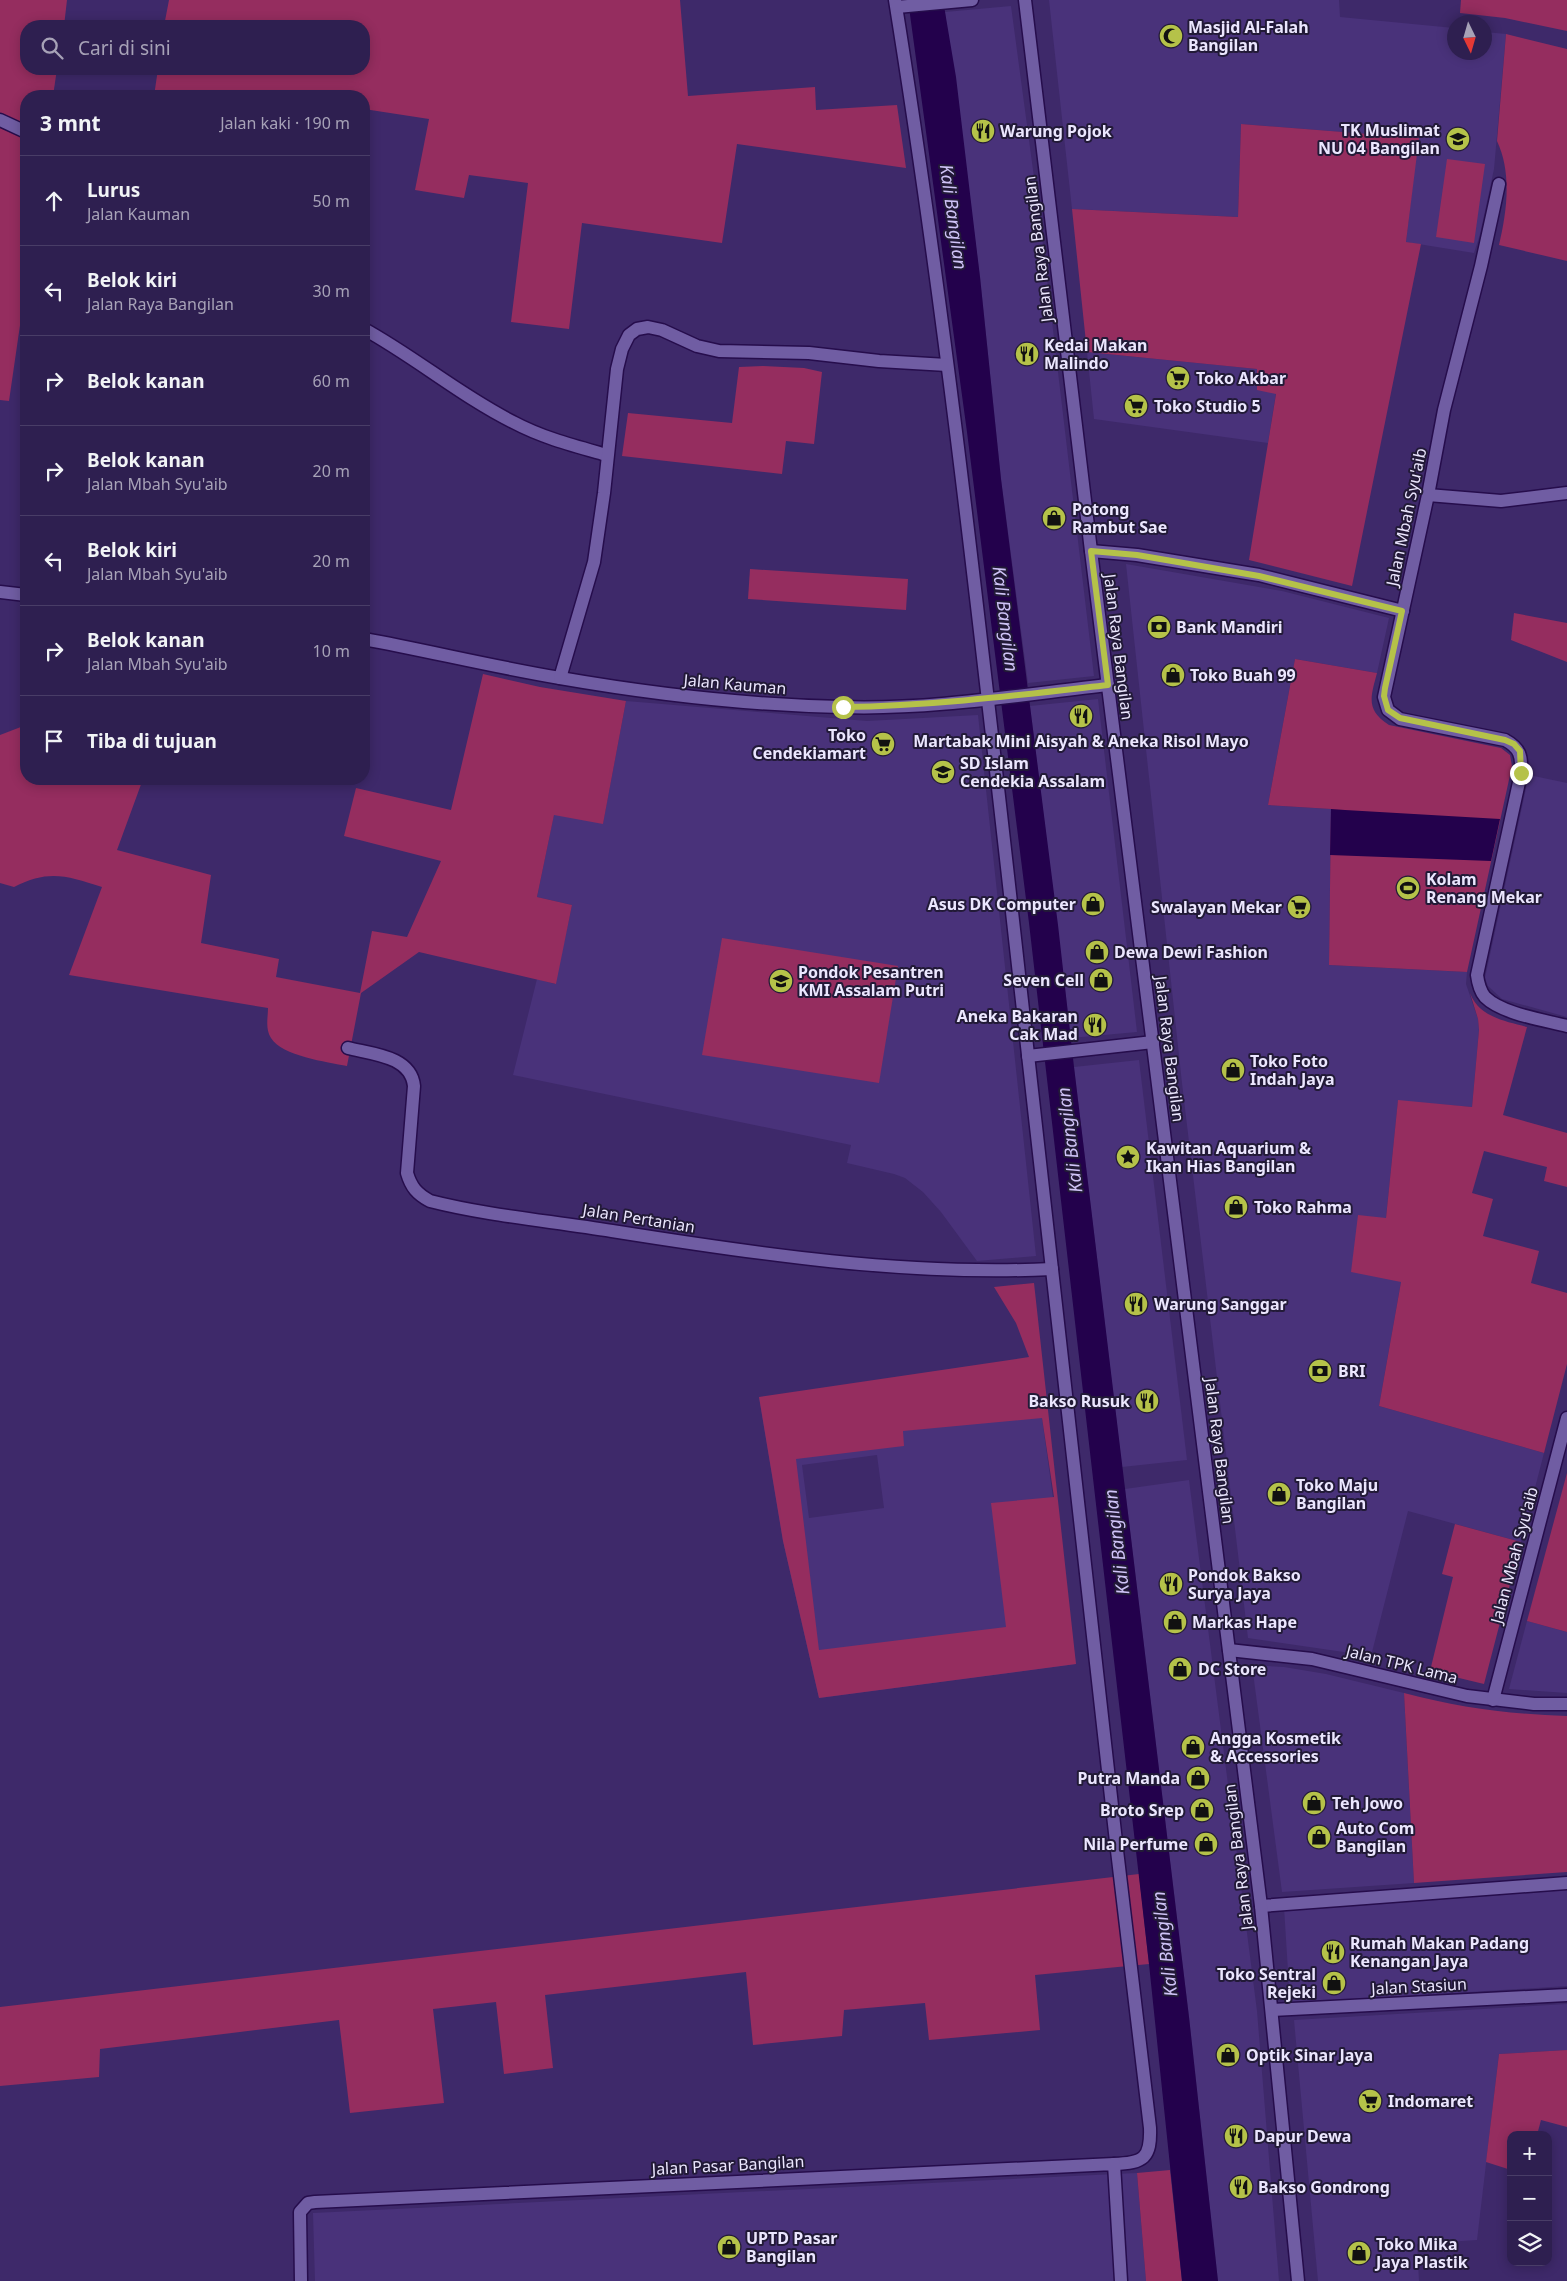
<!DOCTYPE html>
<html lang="id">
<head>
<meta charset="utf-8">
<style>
  body { margin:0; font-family:"Noto Sans",sans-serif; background:#3a2c5a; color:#f1f3f6 }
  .controls { position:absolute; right:15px; bottom:15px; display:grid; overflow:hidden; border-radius:10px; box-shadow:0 2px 12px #0003 }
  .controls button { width:45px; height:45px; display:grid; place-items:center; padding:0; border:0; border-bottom:1px solid #493d67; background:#2e1f50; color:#f1f3f6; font:25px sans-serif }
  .compass { position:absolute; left:1447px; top:15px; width:45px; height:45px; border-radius:50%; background:#2e1f50; box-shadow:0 2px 12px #0003; rotate:175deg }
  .stop { position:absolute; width:15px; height:15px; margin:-11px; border:4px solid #b5c249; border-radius:50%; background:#fff }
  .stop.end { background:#b5c249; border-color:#fff; box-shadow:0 1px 5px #0008 }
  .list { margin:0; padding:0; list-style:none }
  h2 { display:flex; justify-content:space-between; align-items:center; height:65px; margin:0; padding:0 20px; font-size:21px }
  h2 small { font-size:16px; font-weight:400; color:#a7a2b7 }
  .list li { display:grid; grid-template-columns:32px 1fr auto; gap:15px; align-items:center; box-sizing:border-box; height:90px; padding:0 20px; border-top:1px solid #493d67 }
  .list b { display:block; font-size:19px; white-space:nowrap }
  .list p { margin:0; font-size:16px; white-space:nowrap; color:#a7a2b7 }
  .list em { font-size:16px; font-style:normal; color:#a7a2b7 }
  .icon { flex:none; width:28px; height:28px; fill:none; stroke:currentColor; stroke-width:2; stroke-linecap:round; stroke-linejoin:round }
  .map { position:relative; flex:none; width:1567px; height:2281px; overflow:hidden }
  .search { position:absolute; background:#2e1f50; box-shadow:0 2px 12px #0003; left:20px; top:20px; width:350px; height:55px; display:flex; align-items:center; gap:12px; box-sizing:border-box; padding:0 18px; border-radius:20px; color:#a7a2b7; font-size:19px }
  .panel { position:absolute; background:#2e1f50; box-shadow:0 2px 12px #0003; left:20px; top:90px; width:350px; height:695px; border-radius:20px }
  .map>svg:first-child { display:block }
  .built { fill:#49327a; fill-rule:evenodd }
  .green { fill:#952d5f; fill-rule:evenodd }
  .water { fill:#23014c }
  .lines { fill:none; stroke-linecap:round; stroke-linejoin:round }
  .minor-casing { stroke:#260d4c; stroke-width:15 }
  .secondary-casing { stroke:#260d4c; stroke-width:15 }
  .minor { stroke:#705da3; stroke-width:12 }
  .secondary { stroke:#705da3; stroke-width:12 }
  .route { stroke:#b5c249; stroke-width:6 }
  .labels { text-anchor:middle; stroke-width:4; stroke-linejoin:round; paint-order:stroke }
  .poi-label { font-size:16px; font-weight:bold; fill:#ebe6fe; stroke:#221a37; text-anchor:start }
  .street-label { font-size:16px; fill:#ebe6fe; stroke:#221a37 }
  .water-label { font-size:18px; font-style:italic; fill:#cfc3f7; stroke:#221a37 }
</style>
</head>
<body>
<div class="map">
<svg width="1567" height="2281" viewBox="0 0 1567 2281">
  <rect width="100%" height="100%" fill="#3e296a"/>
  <g class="built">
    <polygon points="1049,0 1339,0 1340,17 1454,28 1454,52 1484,52 1485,32 1506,34 1494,169 1480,234 1474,253 1406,242 1418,138 1241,124 1238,217 1072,209"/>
    <polygon points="1011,6 1042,237 1094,676 1028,683 1001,479 980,277 945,12"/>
    <polygon points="1087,352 1258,369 1276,393 1268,443 1094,419"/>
    <polygon points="1126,564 1282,591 1389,618 1377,673 1295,659 1268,805 1331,809 1329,965 1467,972 1466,984 1478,1019 1479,1030 1472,1107 1398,1101 1386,1218 1401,1282 1379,1406 1544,1453 1521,1542 1408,1511 1371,1656 1248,1638 1182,1083"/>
    <polygon points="1098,699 1137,1032 1071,1038 1030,706"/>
    <polygon points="626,701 867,721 978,715 1036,1256 977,1261 941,1212 923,1192 905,1178 894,1174 847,1163 851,1145 513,1075 537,979 555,984 572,905 537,897 554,814 603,823"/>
    <polygon points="1529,775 1567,783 1567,1017 1502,999 1488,986 1485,978"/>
    <polygon points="1139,1060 1187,1460 1122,1467 1074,1067"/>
    <path d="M759,1397L1042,1418L1076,1664L819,1698L783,1541ZM877,1455L884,1508L809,1518L802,1465Z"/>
    <polygon points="1189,1480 1257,2011 1279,2281 1218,2281 1189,2017 1125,1489"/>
    <polygon points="1527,1621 1567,1632 1567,1693 1509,1689"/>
    <polygon points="1252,1665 1284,1667 1326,1674 1404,1693 1414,1883 1282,1892"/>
    <polygon points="1567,1890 1567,1986 1290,2003 1284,1907"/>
    <polygon points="1567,2004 1567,2050 1499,2054 1477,2240 1417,2244 1419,2281 1318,2281 1294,2020"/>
    <polygon points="1137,2173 1146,2281 315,2281 313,2213"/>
  </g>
  <g class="green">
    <polygon points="0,0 67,0 64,26 26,26 26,69 57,69 53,96 26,96 26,284 9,401 0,400"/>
    <polygon points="169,0 680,0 688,96 815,87 816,110 897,105 906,168 737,144 722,243 582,223 569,329 511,322 528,183 469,175 464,198 415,190 429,119 364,109 364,96 154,96 158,69 364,69 364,26 164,26"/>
    <polygon points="1461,0 1567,0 1567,31 1505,18 1460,13"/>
    <path d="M1506,34L1567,49V261L1499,245C1507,211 1512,173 1497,141Z"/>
    <polygon points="1241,124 1419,138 1406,242 1421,244 1352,586 1249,560 1276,394 1257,390 1257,369 1087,352 1072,209 1238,217"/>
    <polygon points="1447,159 1485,164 1474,243 1436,237"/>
    <polygon points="763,366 804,368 822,372 814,444 786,441 782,474 622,456 628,413 732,423 739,367"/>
    <polygon points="750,569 908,579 906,610 748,599"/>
    <polygon points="1514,613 1567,623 1567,662 1511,640"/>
    <path d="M1295,659L1377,673C1371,696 1365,710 1389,725L1501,748L1510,755L1512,766L1467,972L1329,965L1331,809L1268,805Z"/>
    <path d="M483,674L540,687L626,701L603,824L554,815L537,897L572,905L556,984L419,952L361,993L347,1066C327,1062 282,1056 271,1038C265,1029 268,1017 268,1008L69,975L102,887C67,876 49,869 14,887L0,883V735L26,725V779H143L117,850L211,875L201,943L279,959L276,977L360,993L372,931L407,937L441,861L344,836L356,788L451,810Z"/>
    <polygon points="722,938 898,966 879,1083 702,1055"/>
    <path d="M1470,993C1479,1017 1505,1021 1527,1027L1503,1115L1567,1133V1187L1544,1181L1547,1167L1484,1151L1472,1193L1493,1199L1483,1236L1539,1251L1531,1283L1567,1293V1364L1544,1453L1379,1406L1401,1282L1351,1272L1358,1215L1386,1218L1398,1100L1472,1107L1479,1030L1478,1019Z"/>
    <path d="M1034,1283L1076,1664L819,1698L783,1541L759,1397L1029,1357L1016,1323L994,1287ZM1042,1418L1054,1497L991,1503L1006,1627L819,1650L796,1459L904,1446L903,1431Z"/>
    <polygon points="1567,1473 1567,1632 1527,1621"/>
    <polygon points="1455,1524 1521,1542 1484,1684 1430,1671 1453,1577 1442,1574"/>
    <path d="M1404,1693C1461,1708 1508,1714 1567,1716V1872L1414,1883Z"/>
    <polygon points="1139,1874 1149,1964 1035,1975 1040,2030 929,2040 925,2003 844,2010 842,2036 753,2045 746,1972 545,1995 553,2068 504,2074 496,2002 433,2009 444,2103 350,2113 339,2020 100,2049 99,2077 0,2086 0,2007"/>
    <polygon points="1567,2050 1567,2127 1541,2120 1537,2135 1511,2135 1511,2170 1486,2162 1499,2054"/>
    <polygon points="1170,2170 1182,2281 1146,2281 1137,2173"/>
  </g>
  <g class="water">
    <polygon points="908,0 943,0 956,77 980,277 1001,479 1058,925 1074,1067 1189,2017 1218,2281 1182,2281 1149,1964 1029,923 967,432"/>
    <polygon points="1331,809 1345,810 1500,819 1491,861 1330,855"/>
  </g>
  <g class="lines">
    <g class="minor-casing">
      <g id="minor">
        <path d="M895,0C942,291 975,584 1008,876C1055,1293 1099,1711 1150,2128C1151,2158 1144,2163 1114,2164"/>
        <polyline points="897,7 972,0"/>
        <polyline points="0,120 26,132"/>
        <path d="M1499,184L1481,266L1444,410L1428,495L1384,697L1388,710L1400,719L1505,740C1520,748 1522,756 1521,773L1477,975C1478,983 1480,991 1485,997C1502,1014 1544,1020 1567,1026"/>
        <path d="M364,329C415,357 461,396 513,422C543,438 575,446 607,455"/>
        <polyline points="1428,495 1501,501 1567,493"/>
        <polyline points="1091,551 1137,555 1259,575 1403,611"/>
        <polyline points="0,592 26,595"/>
        <path d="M364,639C429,651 494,667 560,678C652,694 747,705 841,707C930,710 1019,695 1108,685"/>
        <polyline points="560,678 594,562 604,493 617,369 622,349 629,335 637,329 648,327 662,330 697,346 719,351 809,353 879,361 947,365"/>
        <path d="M348,1048C372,1054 411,1056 414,1086L407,1173C411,1187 417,1194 430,1201C489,1216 552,1221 612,1231C757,1254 905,1276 1052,1269"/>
        <polyline points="1028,1056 1153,1042"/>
        <polyline points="1229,1650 1312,1659 1467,1696 1534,1704 1567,1704"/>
        <polyline points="1493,1700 1567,1418"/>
        <polyline points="1261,1906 1567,1883"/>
        <polyline points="1272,2010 1567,1995"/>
        <polyline points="301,2281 300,2212 308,2203 315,2202 1114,2164 1121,2281"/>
      </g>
    </g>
    <g class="secondary-casing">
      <polyline id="secondary" points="1025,0 1091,551 1261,1906 1298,2281"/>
    </g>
    <use href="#minor" class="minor"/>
    <use href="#secondary" class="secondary"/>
  </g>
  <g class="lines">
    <path class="route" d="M843,707C932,706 1020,695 1108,685L1091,551L1137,555L1259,576L1402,611L1385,688L1384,696L1388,710L1400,718L1505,740L1514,744L1520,751L1521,773"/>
  </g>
  <defs>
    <g id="mosque-disc" transform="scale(1.25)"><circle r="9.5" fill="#b5c249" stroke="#221a37"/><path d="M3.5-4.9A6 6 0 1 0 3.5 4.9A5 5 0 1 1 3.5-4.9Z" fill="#111"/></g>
    <g id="restaurant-disc" transform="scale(1.25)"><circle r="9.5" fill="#b5c249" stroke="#221a37"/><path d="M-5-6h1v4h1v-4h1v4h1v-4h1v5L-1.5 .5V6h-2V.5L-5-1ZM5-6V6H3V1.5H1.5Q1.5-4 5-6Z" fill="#111"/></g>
    <g id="school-disc" transform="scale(1.25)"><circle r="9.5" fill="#b5c249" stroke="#221a37"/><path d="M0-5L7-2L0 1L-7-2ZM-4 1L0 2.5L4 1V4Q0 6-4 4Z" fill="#111"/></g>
    <g id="supermarket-disc" transform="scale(1.25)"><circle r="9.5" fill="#b5c249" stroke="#221a37"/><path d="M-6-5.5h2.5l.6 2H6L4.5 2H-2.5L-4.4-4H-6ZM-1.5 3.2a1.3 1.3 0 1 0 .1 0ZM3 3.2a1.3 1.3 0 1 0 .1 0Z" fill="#111"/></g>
    <g id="shop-disc" transform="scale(1.25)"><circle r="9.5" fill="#b5c249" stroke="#221a37"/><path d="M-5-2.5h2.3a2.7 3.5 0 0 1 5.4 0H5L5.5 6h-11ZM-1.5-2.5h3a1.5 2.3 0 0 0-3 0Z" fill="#111"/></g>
    <g id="bank-disc" transform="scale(1.25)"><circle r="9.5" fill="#b5c249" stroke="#221a37"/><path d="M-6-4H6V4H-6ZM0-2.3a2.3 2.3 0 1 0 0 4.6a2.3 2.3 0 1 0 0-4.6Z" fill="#111"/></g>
    <g id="stadium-disc" transform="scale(1.25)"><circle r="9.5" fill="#b5c249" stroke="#221a37"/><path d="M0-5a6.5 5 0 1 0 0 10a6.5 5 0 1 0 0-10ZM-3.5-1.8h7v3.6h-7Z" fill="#111"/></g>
    <g id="sight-disc" transform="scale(1.25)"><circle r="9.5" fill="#b5c249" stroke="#221a37"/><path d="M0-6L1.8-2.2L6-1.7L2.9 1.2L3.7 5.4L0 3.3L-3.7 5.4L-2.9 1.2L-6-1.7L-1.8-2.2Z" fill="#111"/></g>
  </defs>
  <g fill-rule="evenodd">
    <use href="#mosque-disc" x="1171" y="36"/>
    <use href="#restaurant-disc" x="983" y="131"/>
    <use href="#school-disc" x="1458" y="139"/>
    <use href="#restaurant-disc" x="1027" y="354"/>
    <use href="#supermarket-disc" x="1178" y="378"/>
    <use href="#supermarket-disc" x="1136" y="406"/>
    <use href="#shop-disc" x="1054" y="518"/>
    <use href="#bank-disc" x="1159" y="627"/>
    <use href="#shop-disc" x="1173" y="675"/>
    <use href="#restaurant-disc" x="1081" y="716"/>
    <use href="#supermarket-disc" x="883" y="744"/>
    <use href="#school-disc" x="943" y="772"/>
    <use href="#stadium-disc" x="1408" y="888"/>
    <use href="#shop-disc" x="1093" y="904"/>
    <use href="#supermarket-disc" x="1299" y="907"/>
    <use href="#shop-disc" x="1097" y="952"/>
    <use href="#shop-disc" x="1101" y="980"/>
    <use href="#school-disc" x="781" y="981"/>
    <use href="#restaurant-disc" x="1095" y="1025"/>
    <use href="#shop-disc" x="1233" y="1070"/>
    <use href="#sight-disc" x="1128" y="1157"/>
    <use href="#shop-disc" x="1236" y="1207"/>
    <use href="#restaurant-disc" x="1136" y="1304"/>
    <use href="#bank-disc" x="1320" y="1371"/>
    <use href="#restaurant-disc" x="1147" y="1401"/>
    <use href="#shop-disc" x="1279" y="1494"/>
    <use href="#restaurant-disc" x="1171" y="1584"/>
    <use href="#shop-disc" x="1175" y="1622"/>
    <use href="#shop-disc" x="1180" y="1669"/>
    <use href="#shop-disc" x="1193" y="1747"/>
    <use href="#shop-disc" x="1198" y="1778"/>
    <use href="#shop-disc" x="1314" y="1803"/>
    <use href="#shop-disc" x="1202" y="1810"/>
    <use href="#shop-disc" x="1319" y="1837"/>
    <use href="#shop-disc" x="1206" y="1844"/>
    <use href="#restaurant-disc" x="1333" y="1952"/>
    <use href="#shop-disc" x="1334" y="1983"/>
    <use href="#shop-disc" x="1228" y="2055"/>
    <use href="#supermarket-disc" x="1370" y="2101"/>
    <use href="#restaurant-disc" x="1236" y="2136"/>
    <use href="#restaurant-disc" x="1241" y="2187"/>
    <use href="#shop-disc" x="729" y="2247"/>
    <use href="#shop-disc" x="1359" y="2253"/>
  </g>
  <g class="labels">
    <g class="poi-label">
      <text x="1188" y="33">Masjid Al-Falah<tspan x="1188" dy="18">Bangilan</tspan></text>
      <text x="1440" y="136" text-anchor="end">TK Muslimat<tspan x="1440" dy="18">NU 04 Bangilan</tspan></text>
      <text x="1000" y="137">Warung Pojok</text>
      <text x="1044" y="351">Kedai Makan<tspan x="1044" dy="18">Malindo</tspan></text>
      <text x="1196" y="384">Toko Akbar</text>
      <text x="1154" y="412">Toko Studio 5</text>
      <text x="1072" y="515">Potong<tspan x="1072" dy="18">Rambut Sae</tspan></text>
      <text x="1176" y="633">Bank Mandiri</text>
      <text x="1190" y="681">Toko Buah 99</text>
      <text x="866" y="741" text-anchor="end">Toko<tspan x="866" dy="18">Cendekiamart</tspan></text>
      <text x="1081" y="747" text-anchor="middle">Martabak Mini Aisyah &amp; Aneka Risol Mayo</text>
      <text x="960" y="769">SD Islam<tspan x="960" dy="18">Cendekia Assalam</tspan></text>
      <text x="1426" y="885">Kolam<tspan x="1426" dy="18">Renang Mekar</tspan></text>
      <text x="1076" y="910" text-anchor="end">Asus DK Computer</text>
      <text x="1282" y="913" text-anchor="end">Swalayan Mekar</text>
      <text x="1114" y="958">Dewa Dewi Fashion</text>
      <text x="798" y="978">Pondok Pesantren<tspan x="798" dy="18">KMI Assalam Putri</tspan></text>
      <text x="1084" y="986" text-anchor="end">Seven Cell</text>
      <text x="1078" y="1022" text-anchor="end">Aneka Bakaran<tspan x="1078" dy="18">Cak Mad</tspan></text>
      <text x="1250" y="1067">Toko Foto<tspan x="1250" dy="18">Indah Jaya</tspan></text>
      <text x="1146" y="1154">Kawitan Aquarium &amp;<tspan x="1146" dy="18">Ikan Hias Bangilan</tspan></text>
      <text x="1254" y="1213">Toko Rahma</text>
      <text x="1154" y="1310">Warung Sanggar</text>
      <text x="1338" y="1377">BRI</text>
      <text x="1130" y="1407" text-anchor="end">Bakso Rusuk</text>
      <text x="1296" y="1491">Toko Maju<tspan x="1296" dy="18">Bangilan</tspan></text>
      <text x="1188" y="1581">Pondok Bakso<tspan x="1188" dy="18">Surya Jaya</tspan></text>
      <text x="1192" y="1628">Markas Hape</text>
      <text x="1198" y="1675">DC Store</text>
      <text x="1210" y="1744">Angga Kosmetik<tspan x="1210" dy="18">&amp; Accessories</tspan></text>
      <text x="1180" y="1784" text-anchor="end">Putra Manda</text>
      <text x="1332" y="1809">Teh Jowo</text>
      <text x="1184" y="1816" text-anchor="end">Broto Srep</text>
      <text x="1336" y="1834">Auto Com<tspan x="1336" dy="18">Bangilan</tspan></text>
      <text x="1188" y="1850" text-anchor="end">Nila Perfume</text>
      <text x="1350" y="1949">Rumah Makan Padang<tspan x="1350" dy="18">Kenangan Jaya</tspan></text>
      <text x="1316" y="1980" text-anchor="end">Toko Sentral<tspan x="1316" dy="18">Rejeki</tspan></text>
      <text x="1246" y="2061">Optik Sinar Jaya</text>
      <text x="1388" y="2107">Indomaret</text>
      <text x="1254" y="2142">Dapur Dewa</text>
      <text x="1258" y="2193">Bakso Gondrong</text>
      <text x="746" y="2244">UPTD Pasar<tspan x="746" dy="18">Bangilan</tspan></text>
      <text x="1376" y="2250">Toko Mika<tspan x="1376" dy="18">Jaya Plastik</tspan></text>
    </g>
    <g class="street-label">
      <text transform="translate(1038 249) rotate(-97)" y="6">Jalan Raya Bangilan</text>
      <text transform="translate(1406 517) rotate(-78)" y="6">Jalan Mbah Syu'aib</text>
      <text transform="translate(1119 647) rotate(83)" y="6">Jalan Raya Bangilan</text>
      <text transform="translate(735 684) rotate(5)" y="6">Jalan Kauman</text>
      <text transform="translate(1170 1049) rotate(83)" y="6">Jalan Raya Bangilan</text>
      <text transform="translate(639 1218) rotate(9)" y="6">Jalan Pertanian</text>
      <text transform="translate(1220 1451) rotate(83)" y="6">Jalan Raya Bangilan</text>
      <text transform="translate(1514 1555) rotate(-75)" y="6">Jalan Mbah Syu'aib</text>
      <text transform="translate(1402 1664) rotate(14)" y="6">Jalan TPK Lama</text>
      <text transform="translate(1238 1857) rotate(-97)" y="6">Jalan Raya Bangilan</text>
      <text transform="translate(1419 1986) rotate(-3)" y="6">Jalan Stasiun</text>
      <text transform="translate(728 2165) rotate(-3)" y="6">Jalan Pasar Bangilan</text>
    </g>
    <g class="water-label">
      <text transform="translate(953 217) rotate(82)" y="6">Kali Bangilan</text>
      <text transform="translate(1005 619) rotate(83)" y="6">Kali Bangilan</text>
      <text transform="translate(1070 1140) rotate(-97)" y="6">Kali Bangilan</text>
      <text transform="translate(1117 1542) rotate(-97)" y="6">Kali Bangilan</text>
      <text transform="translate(1165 1944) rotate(-97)" y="6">Kali Bangilan</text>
    </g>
  </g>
</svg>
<div class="controls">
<button>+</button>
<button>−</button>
<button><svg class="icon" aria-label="layers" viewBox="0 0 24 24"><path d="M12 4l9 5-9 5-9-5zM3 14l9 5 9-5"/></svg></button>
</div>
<svg class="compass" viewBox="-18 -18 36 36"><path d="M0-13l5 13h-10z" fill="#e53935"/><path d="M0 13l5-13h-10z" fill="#a7a2b7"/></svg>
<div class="stop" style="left:843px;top:707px"></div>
<div class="stop end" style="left:1521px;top:773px"></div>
<div class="search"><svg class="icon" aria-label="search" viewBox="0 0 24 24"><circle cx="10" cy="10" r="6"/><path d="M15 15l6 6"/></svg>Cari di sini</div>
<section class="panel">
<h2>3 mnt<small>Jalan kaki · 190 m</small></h2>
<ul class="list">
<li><svg class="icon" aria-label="ahead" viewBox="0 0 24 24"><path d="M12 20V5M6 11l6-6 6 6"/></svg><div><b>Lurus</b><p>Jalan Kauman</p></div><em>50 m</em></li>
<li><svg class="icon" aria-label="left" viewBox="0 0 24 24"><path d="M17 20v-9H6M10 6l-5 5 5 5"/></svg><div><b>Belok kiri</b><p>Jalan Raya Bangilan</p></div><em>30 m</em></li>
<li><svg class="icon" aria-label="right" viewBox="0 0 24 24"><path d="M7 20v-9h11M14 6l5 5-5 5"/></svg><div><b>Belok kanan</b></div><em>60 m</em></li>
<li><svg class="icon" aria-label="right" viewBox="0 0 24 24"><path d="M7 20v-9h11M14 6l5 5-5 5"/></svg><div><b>Belok kanan</b><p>Jalan Mbah Syu'aib</p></div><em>20 m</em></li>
<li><svg class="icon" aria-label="left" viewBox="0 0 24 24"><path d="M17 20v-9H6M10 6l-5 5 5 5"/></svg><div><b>Belok kiri</b><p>Jalan Mbah Syu'aib</p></div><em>20 m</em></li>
<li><svg class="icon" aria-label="right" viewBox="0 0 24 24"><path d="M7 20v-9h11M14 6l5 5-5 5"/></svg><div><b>Belok kanan</b><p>Jalan Mbah Syu'aib</p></div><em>10 m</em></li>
<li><svg class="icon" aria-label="arrive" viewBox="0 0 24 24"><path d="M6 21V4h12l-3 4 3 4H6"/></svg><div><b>Tiba di tujuan</b></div></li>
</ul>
</section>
</div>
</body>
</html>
